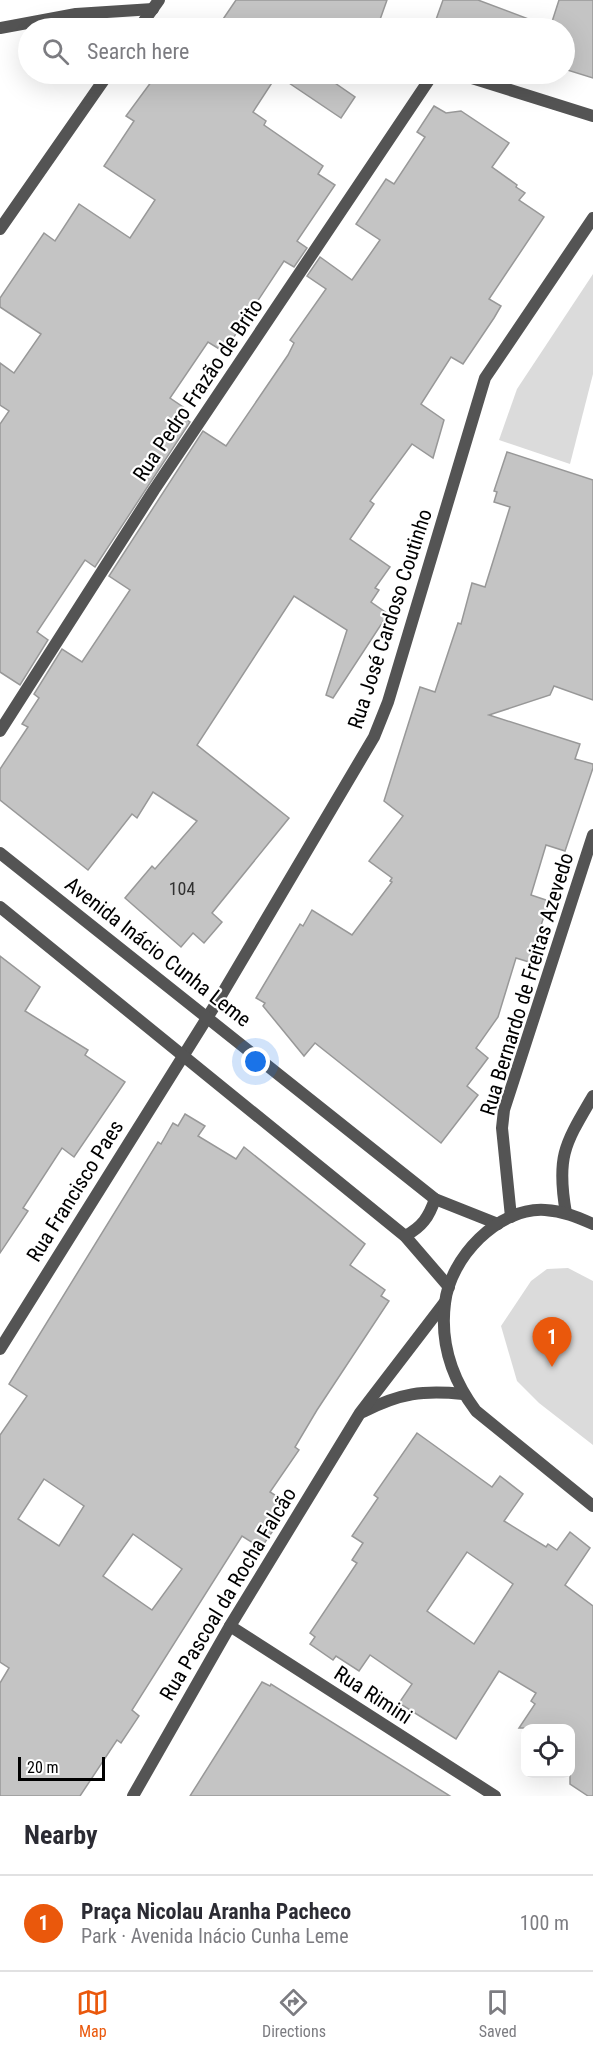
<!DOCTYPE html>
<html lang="en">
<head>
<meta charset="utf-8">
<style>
  body { margin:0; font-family:"Roboto Condensed",sans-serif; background:#f7f7f7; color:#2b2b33 }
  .controls { position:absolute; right:18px; bottom:18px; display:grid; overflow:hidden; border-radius:12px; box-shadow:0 6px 24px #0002 }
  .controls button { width:54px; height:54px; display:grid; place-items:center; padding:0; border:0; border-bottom:2px solid #e1e1e2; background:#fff; color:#2b2b33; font:30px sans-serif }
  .scale { position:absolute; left:18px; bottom:15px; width:87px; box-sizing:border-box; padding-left:6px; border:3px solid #000; border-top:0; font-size:16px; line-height:21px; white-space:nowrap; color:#000; -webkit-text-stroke:4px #fff; paint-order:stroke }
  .you { position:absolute; left:256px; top:1062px; width:21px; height:21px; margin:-15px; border:4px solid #fff; border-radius:50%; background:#1a73e8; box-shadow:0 0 0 9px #1a73e833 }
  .badge { display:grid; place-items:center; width:39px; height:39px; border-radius:50%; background:#ea580c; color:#fff; font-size:20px; font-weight:700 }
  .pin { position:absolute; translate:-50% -50px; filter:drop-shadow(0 2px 3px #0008) }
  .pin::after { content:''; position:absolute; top:32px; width:21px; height:18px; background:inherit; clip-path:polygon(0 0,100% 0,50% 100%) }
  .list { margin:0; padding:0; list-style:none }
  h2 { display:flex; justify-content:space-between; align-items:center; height:78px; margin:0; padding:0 24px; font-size:26px }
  h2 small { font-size:20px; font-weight:400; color:#7c7c81 }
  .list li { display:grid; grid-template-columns:39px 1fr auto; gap:18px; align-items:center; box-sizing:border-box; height:96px; padding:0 24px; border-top:2px solid #e1e1e2 }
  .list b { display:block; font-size:22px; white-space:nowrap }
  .list p { margin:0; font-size:20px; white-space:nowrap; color:#7c7c81 }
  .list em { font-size:20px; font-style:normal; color:#7c7c81 }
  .icon { flex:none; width:33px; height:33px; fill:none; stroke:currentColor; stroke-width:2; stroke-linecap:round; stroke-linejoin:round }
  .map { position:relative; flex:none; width:593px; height:1796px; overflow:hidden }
  .search { position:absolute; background:#fff; box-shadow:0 6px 24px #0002; left:18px; right:18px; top:18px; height:66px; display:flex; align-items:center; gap:15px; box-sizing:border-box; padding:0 21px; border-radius:33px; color:#7c7c81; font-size:22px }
  .sheet { height:174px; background:#fff }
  nav { display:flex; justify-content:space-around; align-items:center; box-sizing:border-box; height:84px; border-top:2px solid #e1e1e2; background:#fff; font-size:16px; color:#7c7c81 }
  nav a { display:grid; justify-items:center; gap:3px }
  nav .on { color:#ea580c }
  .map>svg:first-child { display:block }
  .green { fill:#dbdbdb }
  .building { fill:#c4c4c4; stroke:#989898; stroke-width:1.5; fill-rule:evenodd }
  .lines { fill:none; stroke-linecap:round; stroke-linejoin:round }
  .minor { stroke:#545454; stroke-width:12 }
  .tertiary { stroke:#545454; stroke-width:12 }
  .labels { text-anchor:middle; stroke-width:4.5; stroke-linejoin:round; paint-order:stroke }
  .number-label { font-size:18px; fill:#313131 }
  .street-label { font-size:21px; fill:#000; stroke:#fff }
</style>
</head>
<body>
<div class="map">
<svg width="593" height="1796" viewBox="0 0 593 1796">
  <rect width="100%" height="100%" fill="#fff"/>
  <g class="green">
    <polygon points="593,274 593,374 570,464 499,440 517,389"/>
    <polygon points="568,1268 593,1281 593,1445 539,1403 517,1381 501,1326 531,1281 547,1269"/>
  </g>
  <g class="building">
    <polygon points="236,0 387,0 377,28 217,28"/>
    <polygon points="443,0 478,0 547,26 547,28 433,28"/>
    <polygon points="559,0 593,0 593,78 564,69 564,28 550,28"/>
    <polygon points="157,74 322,74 338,81 335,83 355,97 341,118 277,75 253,112 266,121 264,125 323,166 318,174 335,185 297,241 307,248 294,267 284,261 224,352 208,342 170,398 186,409 181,416 190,422 95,567 85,560 37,632 48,640 20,685 0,672 0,424 9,411 0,405 0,363 14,373 41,334 0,307 0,298 44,233 55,241 79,204 130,238 155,200 104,166 134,121 126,116"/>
    <polygon points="434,106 446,113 461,111 509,143 492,167 517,185 516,187 525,193 519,200 544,217 489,299 501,306 494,318 463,364 451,357 421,404 444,420 433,458 412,444 370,501 374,504 350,539 390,567 375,588 379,590 371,602 388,614 333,698 326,695 347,630 294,596 197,745 289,818 212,913 222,922 204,943 193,933 181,947 125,898 152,866 155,869 197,821 153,792 137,818 132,814 88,870 0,800 0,769 28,727 22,724 39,698 34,694 62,649 82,662 130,590 109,576 203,431 226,446 288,355 294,343 290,340 326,289 307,276 320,257 352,280 380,240 356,224 386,179 394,184 425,137 417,132"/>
    <polygon points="507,452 593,480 593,700 554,686 550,695 489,715 580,744 575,759 593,764 593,768 565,851 546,845 531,895 549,901 529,962 516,958 498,1017 476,1048 488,1058 467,1086 478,1095 441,1143 315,1043 304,1056 263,1006 265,1003 256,998 300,924 303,926 312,910 352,935 392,882 390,881 392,878 369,861 403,816 384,801 420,687 435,692 458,623 461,624 472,583 485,587 510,507 494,502 497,492 494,491"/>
    <polygon points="0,956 40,987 25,1011 88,1050 85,1055 125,1082 74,1157 62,1148 23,1208 28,1211 0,1253"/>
    <path d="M185,1114L205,1126L198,1136L236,1159L244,1147L365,1244L350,1265L385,1290L381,1296L389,1301L317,1410L295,1447L299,1450L270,1492L289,1504L272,1532L261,1548L242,1536L132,1710L139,1716L121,1743L117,1740L80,1796H0V1683L9,1668L0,1662V1435L27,1396L9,1384L158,1142L161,1144L173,1123L178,1126ZM44,1479L84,1506L59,1546L18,1519ZM133,1534L182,1569L152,1610L103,1576Z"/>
    <path d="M417,1433L492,1487L500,1476L523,1494L504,1521L546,1547L548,1544L557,1550L570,1532L590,1548L565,1585L593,1606V1796H588L570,1784V1728H519L535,1704L531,1701L536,1693L499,1671L456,1739L399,1703L412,1684L370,1655L359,1671L336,1656L333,1660L310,1644L315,1637L310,1633L357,1563L352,1560L363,1543L352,1536L378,1498L374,1495ZM467,1552L513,1584L474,1644L427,1611Z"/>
    <polygon points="262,1682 270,1686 271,1684 450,1796 190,1796"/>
  </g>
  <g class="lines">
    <g class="minor">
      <polyline points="0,28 76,14 153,9"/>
      <polyline points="139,28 159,0"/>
      <polyline points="459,74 593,116"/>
      <polyline points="0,229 108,74"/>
      <polyline points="0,731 154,490 433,74"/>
      <path d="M566,1213C556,1156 565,1144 593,1096"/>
      <polyline points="511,1217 502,1128 504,1110 593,835"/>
      <polyline points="0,1349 222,994 374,737 388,702 485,378 593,218"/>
      <path d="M363,1412C400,1393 423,1390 463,1394"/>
      <polyline points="230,1626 495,1796"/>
      <polyline points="133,1796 230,1626 360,1413 445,1302"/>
    </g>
    <g class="tertiary">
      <polyline points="0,853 435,1199 498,1224"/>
      <polyline points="0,907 405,1236 449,1287"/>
      <path d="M593,1224C577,1217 563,1211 545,1210C498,1207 450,1258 445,1303C440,1342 452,1379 476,1411L593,1506"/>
      <path d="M405,1236C422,1227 429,1217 435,1199"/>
    </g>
  </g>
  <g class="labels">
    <g class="number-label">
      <text x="182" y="895">104</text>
    </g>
    <g class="street-label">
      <text transform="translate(198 390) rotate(-56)" y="7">Rua Pedro Frazão de Brito</text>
      <text transform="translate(390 619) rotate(-72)" y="7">Rua José Cardoso Coutinho</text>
      <text transform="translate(158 952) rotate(38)" y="7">Avenida Inácio Cunha Leme</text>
      <text transform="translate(527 984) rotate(-73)" y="7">Rua Bernardo de Freitas Azevedo</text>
      <text transform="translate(75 1191) rotate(-58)" y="7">Rua Francisco Paes</text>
      <text transform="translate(228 1594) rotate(-59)" y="7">Rua Pascoal da Rocha Falcão</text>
      <text transform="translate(373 1695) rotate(33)" y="7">Rua Rimini</text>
    </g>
  </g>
</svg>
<div class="controls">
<button><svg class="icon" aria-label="locate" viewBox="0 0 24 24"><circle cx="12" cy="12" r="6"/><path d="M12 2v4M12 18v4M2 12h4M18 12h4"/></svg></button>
</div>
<div class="scale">20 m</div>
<div class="you"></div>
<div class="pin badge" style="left:552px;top:1367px">1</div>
<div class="search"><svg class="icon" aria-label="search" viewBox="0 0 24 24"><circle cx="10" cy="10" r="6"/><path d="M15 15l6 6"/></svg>Search here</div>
</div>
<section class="sheet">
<h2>Nearby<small></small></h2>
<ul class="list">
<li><span class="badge">1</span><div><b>Praça Nicolau Aranha Pacheco</b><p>Park · Avenida Inácio Cunha Leme</p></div><em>100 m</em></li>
</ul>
</section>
<nav>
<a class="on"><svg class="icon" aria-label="map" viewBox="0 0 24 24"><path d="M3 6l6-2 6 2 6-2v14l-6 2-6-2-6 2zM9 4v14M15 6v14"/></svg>Map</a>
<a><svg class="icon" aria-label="directions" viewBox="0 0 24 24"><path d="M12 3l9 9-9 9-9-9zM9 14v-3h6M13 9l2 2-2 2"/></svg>Directions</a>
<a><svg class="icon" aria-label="saved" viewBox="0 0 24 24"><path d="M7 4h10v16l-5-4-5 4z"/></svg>Saved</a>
</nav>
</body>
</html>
